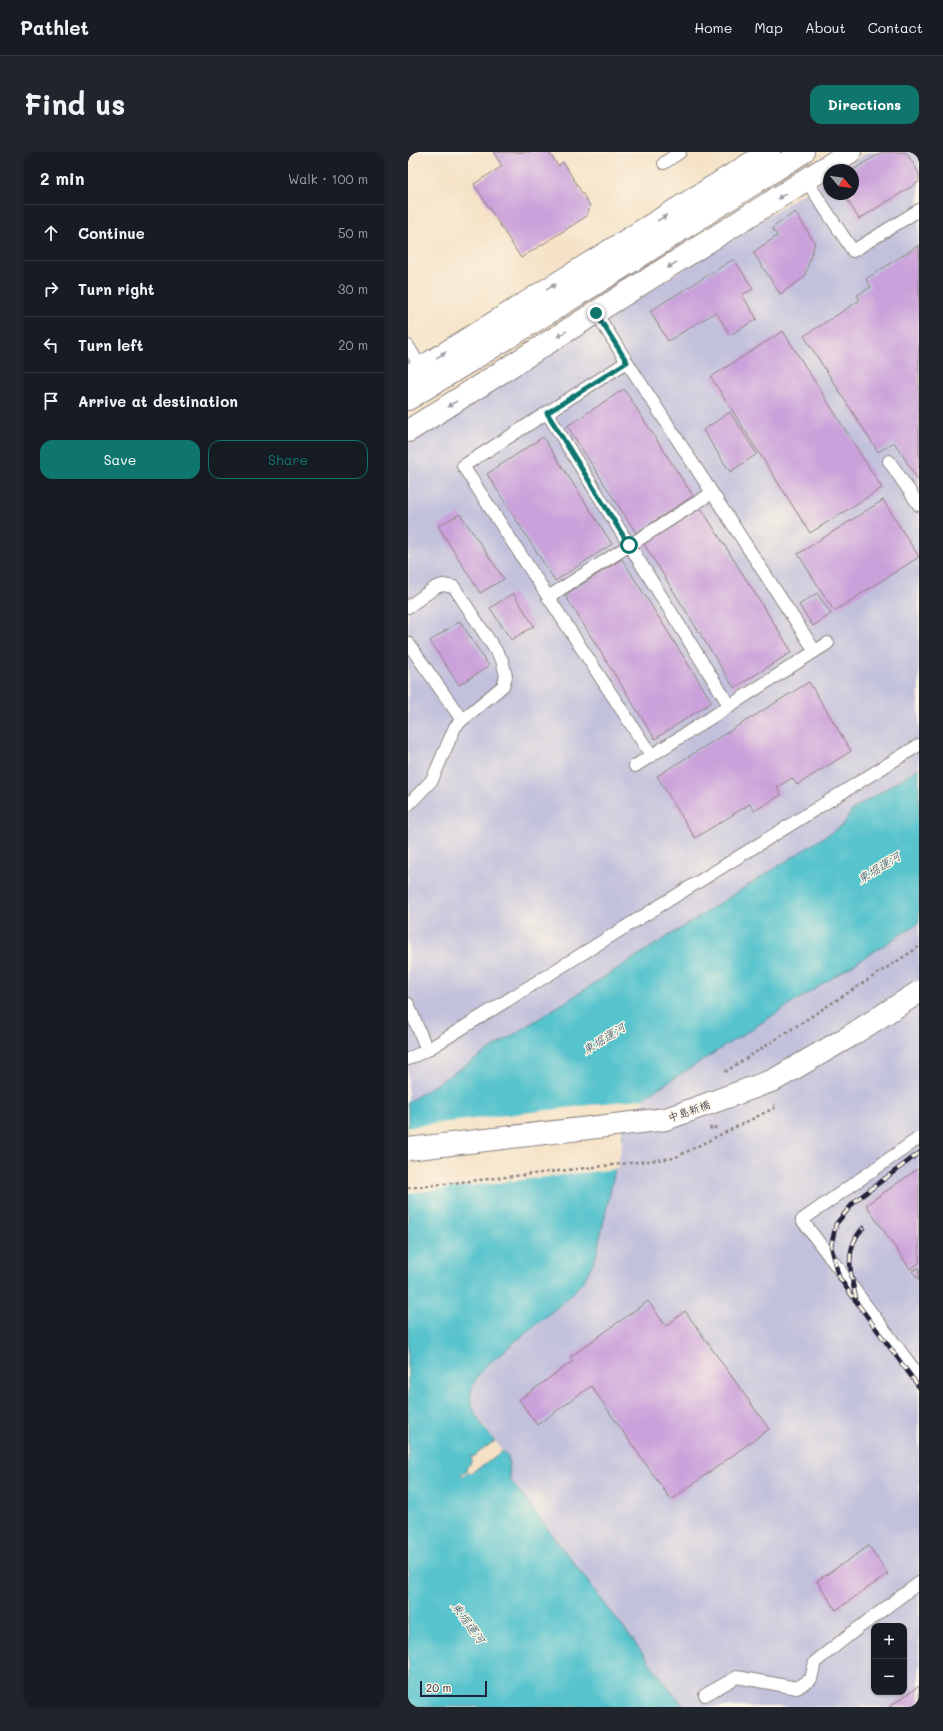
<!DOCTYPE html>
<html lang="en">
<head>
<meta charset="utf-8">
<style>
  body { margin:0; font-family:Mali,"Klee One",sans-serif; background:#20242c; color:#f1f3f6 }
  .controls { position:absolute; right:12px; bottom:12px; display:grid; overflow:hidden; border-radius:8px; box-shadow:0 1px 3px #0004 }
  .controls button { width:36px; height:36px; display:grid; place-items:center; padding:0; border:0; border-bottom:1px solid #363941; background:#171b24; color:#f1f3f6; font:20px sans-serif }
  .compass { position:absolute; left:415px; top:12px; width:36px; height:36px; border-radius:50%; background:#171b24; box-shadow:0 1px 3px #0004; rotate:119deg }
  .scale { position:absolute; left:12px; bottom:10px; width:67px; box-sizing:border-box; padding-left:4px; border:2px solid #22223b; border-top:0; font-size:11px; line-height:14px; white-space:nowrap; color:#22223b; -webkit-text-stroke:3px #fcf5e5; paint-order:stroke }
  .stop { position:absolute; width:12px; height:12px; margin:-9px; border:3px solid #0f766e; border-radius:50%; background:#fff }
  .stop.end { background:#0f766e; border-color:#fff; box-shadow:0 1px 4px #0008 }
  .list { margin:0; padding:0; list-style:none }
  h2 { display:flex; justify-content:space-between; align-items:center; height:52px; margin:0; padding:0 16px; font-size:17px }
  h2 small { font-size:13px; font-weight:400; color:#9ea1a6 }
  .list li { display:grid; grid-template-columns:26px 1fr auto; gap:12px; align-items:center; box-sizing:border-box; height:56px; padding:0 16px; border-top:1px solid #363941 }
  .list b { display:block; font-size:15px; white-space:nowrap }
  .list em { font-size:13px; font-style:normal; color:#9ea1a6 }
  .actions { display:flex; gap:8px; padding:12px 16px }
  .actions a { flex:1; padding:9px 0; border:1px solid #0f766e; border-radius:12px; text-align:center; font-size:14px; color:#0f766e }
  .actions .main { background:#0f766e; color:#fff }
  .icon { flex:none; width:22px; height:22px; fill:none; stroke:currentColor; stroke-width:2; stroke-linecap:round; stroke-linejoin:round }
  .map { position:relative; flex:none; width:511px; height:1555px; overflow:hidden; border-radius:12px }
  header { display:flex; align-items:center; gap:24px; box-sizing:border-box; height:56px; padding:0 20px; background:#171b24; border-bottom:1px solid #363941 }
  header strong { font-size:19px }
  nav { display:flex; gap:22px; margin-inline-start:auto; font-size:14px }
  .intro { display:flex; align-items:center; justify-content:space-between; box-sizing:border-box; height:96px; padding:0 24px }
  h1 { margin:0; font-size:28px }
  .button { padding:10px 18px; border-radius:12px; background:#0f766e; color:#fff; font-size:14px; font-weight:700 }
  main { display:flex; gap:24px; padding:0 24px }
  aside { flex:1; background:#171b24; border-radius:12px; box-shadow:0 1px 3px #0004 }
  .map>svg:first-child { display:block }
  .industrial { fill:#c2c1dc; fill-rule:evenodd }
  .water { fill:#56c3cd; stroke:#3c7284 }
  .pier { fill:#f5e2c6 }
  .building { fill:#caa1da }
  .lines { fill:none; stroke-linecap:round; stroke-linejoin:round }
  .lane-casing { stroke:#8c8280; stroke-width:14 }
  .street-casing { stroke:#8c8280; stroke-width:24 }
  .secondary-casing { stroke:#8c8280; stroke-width:24 }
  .path { stroke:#8c8280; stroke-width:2.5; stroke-dasharray:3 3; stroke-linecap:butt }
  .lane { stroke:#fff; stroke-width:12 }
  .street { stroke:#fff; stroke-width:22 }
  .secondary { stroke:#fff; stroke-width:22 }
  .rail-casing { stroke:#22223b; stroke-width:4.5 }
  .rail { stroke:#fcf5e5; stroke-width:3; stroke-dasharray:9; stroke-linecap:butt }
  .secondary-bridge-casing { stroke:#8c8280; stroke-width:24; stroke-linecap:butt }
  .secondary-bridge { stroke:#fff; stroke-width:22 }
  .oneway { fill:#9c9ca7 }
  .route { stroke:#0f766e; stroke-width:5 }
  .labels { text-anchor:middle; stroke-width:3; stroke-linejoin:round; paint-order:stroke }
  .street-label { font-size:11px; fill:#22223b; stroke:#fcf5e5 }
  .water-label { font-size:12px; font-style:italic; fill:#345a6e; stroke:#fcf5e5 }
</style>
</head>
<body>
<header>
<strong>Pathlet</strong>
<nav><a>Home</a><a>Map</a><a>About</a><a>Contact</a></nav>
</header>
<div class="intro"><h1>Find us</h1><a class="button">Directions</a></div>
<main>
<aside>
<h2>2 min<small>Walk · 100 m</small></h2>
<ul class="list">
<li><svg class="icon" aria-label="ahead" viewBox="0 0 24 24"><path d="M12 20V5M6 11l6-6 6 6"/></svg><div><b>Continue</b></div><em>50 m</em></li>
<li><svg class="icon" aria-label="right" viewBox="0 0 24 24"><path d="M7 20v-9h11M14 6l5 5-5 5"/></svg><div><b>Turn right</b></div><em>30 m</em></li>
<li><svg class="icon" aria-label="left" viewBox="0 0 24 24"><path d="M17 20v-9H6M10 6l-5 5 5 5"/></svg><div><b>Turn left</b></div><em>20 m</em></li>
<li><svg class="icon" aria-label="arrive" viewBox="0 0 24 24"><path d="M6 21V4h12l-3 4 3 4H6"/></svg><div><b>Arrive at destination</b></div></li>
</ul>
<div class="actions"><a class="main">Save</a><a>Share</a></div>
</aside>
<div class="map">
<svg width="511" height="1555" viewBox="0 0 511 1555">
  <rect width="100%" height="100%" fill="#fcf5e5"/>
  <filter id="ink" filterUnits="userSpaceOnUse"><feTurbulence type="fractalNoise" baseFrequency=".025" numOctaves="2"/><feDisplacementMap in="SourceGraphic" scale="8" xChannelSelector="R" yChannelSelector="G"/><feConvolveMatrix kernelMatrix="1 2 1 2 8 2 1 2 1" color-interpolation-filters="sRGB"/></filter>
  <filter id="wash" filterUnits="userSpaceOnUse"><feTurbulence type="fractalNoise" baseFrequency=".012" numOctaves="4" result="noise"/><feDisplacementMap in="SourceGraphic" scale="16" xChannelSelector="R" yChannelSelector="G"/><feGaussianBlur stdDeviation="0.9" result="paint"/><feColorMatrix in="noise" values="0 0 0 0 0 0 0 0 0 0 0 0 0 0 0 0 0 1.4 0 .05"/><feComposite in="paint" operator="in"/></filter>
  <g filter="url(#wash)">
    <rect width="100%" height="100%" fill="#f5e2c6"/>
    <g class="industrial">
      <polygon points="460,0 511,0 511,616 444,658 435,673 0,950 0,291 421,25 421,42 445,42 445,18 432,18"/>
      <path d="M511,771V1555H276L102,1328L99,1305L65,1258L64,1237L70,1222L79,1213L160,1146L168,1138L183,1116L188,1104L220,959L241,942ZM466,1474H496V1540H466Z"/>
    </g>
    <path class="water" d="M511,616V771L241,942L220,959L188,1104L177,1127L160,1146L79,1213C49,1244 66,1262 87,1290H85L65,1305L63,1304V1307L65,1309L58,1316L59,1318L53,1322L55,1324L60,1320L62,1321L76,1313L94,1299L100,1305L102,1328L276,1555H0V950L435,673L444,658Z"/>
    <polygon class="pier" points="240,946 222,960 215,969 214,992 209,1017 0,1041 0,975"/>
    <g id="blocks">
      <g class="building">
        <polygon points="85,0 141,0 150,14 155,10 182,54 179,64 113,106 66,32 94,14"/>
        <polygon points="474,0 498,0 511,21 511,30 451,67 436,42 445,42 445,18"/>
        <polygon points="387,60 407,91 396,126 372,142 345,100 369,84 364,76"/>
        <polygon points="511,93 511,329 486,290 470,300 396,184 452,148 449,143 463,135 458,127"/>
        <polygon points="326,107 345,137 334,143 349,167 322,183 308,160 260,189 242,159"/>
        <polygon points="375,179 474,336 402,381 303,225"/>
        <polygon points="216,237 285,344 228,381 159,274"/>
        <polygon points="322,260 349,302 322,320 295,278"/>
        <polygon points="135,285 204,392 147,429 79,322"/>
        <polygon points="475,348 511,405 426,459 390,402"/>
        <polygon points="293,356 384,500 326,536 236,392"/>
        <polygon points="52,362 96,427 72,441 30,374"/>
        <polygon points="214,407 304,550 247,587 157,443"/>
        <polygon points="105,441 126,474 103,488 82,456"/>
        <polygon points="409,441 423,462 405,474 391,453"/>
        <polygon points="52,469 81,514 51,533 22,489"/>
        <polygon points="401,530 443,599 389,633 384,626 369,635 373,643 346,659 342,652 287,686 249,624"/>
        <polygon points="511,1016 511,1111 502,1117 458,1053"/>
        <polygon points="511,1115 511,1128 504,1119"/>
        <polygon points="240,1149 258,1174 277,1159 361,1277 263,1348 183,1234 129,1273 111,1248 165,1209 162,1205"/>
        <polygon points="461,1394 480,1422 428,1458 409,1429"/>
        <polygon points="511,1534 511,1555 481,1555"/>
      </g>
    </g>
  </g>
  <g filter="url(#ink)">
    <use href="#blocks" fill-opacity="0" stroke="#8c8280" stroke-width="1"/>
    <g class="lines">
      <g class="lane-casing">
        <g id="lane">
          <polyline points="256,11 272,0"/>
          <polyline points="398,28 445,99 511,58"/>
          <polyline points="188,161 219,210"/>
          <polyline points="0,194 13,216"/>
          <polyline points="139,261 321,553"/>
          <polyline points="481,309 511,353"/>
          <polyline points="140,445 304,341"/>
          <polyline points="0,455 28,435 35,433 46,435 94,508 98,524 95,534 54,568 0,491"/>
          <polyline points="243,603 55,314 219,210 407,499"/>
          <polyline points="227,614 420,491"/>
          <polyline points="0,653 24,628 47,575 54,568"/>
          <polyline points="0,852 19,898"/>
          <polyline points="0,907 19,898 511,593"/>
          <polyline points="511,986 394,1068 511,1224"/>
          <polyline points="297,1543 329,1525 389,1536 403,1527 407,1510 445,1480 511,1431"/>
        </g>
      </g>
      <g class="street-casing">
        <g id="street">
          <polyline points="211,117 395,0"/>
          <polyline points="0,224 361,0"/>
          <polyline points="0,279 442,0"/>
        </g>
      </g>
      <g class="secondary-casing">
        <polyline id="secondary" points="0,247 211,117"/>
      </g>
      <g class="path">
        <polyline points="317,920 511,795"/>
        <polyline points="302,975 304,978 311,973"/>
        <polyline points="0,1036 266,1006 368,955 366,952"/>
      </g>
      <use href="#lane" class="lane"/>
      <use href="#street" class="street"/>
      <use href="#secondary" class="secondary"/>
      <g class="rail-casing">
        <g id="rail">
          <polyline points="511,1001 447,1049 428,1072 423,1094 431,1125 444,1144 511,1235"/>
          <path d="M448,1146C442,1121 436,1096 455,1076"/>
        </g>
      </g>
      <use href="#rail" class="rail"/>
      <g class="secondary-bridge-casing">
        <polyline id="secondary-bridge" points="0,997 258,967 366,928 442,884 511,840"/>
      </g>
      <use href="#secondary-bridge" class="secondary-bridge"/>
    </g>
    <defs><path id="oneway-solid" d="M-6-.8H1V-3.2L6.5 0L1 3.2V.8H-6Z"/></defs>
    <g class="oneway">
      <use href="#oneway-solid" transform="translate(374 44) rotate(148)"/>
      <use href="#oneway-solid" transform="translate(254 66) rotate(-32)"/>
      <use href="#oneway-solid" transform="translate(264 113) rotate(148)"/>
      <use href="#oneway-solid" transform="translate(143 135) rotate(-32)"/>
      <use href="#oneway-solid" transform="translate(154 182) rotate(148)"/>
      <use href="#oneway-solid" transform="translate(33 203) rotate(-32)"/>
      <use href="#oneway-solid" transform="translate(44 252) rotate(148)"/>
    </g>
  </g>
  <g class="lines" filter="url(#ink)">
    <polyline class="route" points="188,161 219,210 139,261 221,393"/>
  </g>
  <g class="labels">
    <g class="street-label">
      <text transform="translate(281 959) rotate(-19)" y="4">中島新橋</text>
    </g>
    <g class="water-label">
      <text transform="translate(471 716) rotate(-32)" y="4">東堀運河</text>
      <text transform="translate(196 887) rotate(-32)" y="4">東堀運河</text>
      <text transform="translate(60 1471) rotate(54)" y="4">東堀運河</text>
    </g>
  </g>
</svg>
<div class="controls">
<button>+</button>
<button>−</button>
</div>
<svg class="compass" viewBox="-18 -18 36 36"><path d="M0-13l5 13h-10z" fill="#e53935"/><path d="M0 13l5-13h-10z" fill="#9ea1a6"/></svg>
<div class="scale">20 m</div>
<div class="stop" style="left:221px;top:393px"></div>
<div class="stop end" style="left:188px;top:161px"></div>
</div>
</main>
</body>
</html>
